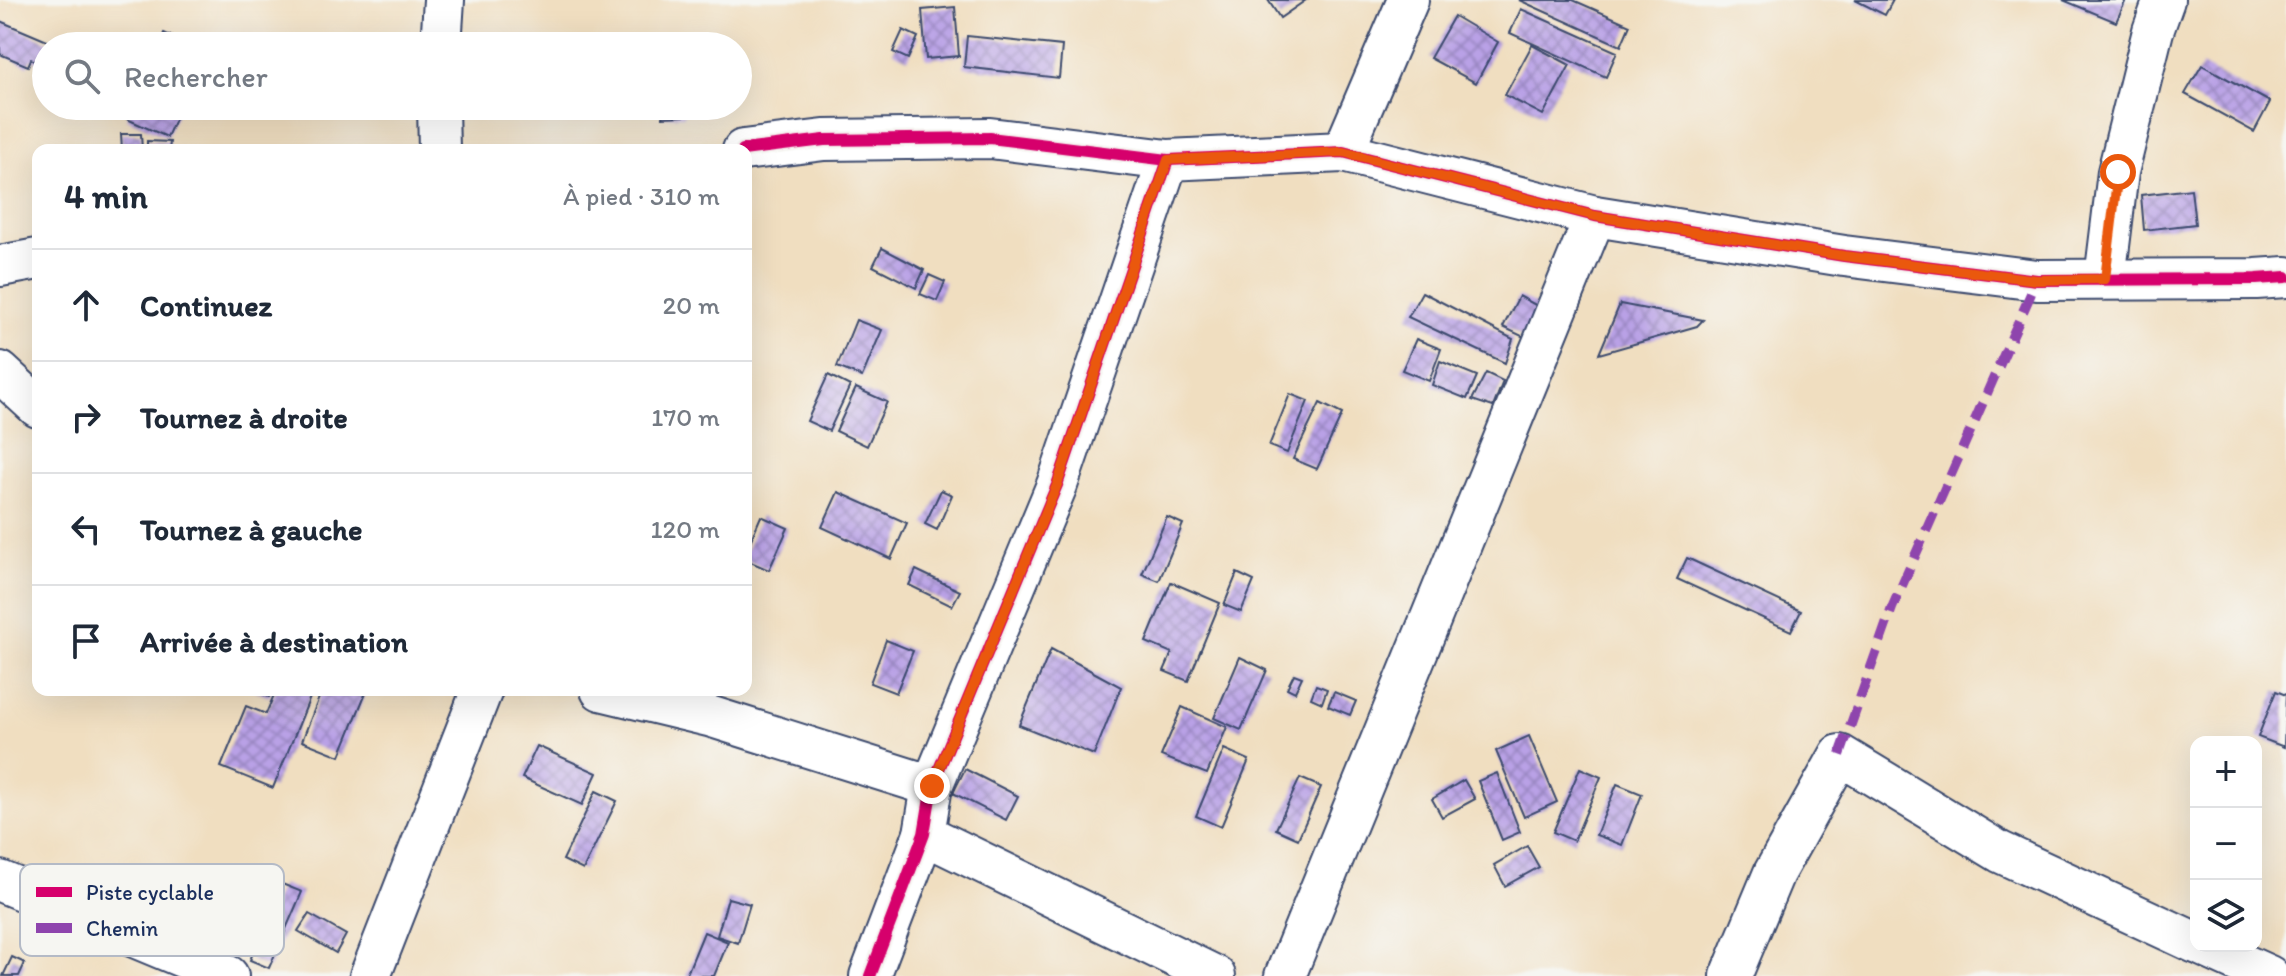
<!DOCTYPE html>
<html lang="fr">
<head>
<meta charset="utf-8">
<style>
  body { margin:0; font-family:Itim,sans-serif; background:#f6f6f7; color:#1f2937 }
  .controls { position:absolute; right:24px; bottom:24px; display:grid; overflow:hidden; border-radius:16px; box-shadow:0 8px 32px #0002 }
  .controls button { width:72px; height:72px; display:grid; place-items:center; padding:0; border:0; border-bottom:2px solid #e0e1e3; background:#fff; color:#1f2937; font:40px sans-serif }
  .stop { position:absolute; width:24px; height:24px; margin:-18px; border:6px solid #ea580c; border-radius:50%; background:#fff }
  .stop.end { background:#ea580c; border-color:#fff; box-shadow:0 2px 8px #0008 }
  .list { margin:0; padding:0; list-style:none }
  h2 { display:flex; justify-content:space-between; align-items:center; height:104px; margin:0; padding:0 32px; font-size:34px }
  h2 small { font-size:26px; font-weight:400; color:#747a83 }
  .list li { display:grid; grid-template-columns:52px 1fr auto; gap:24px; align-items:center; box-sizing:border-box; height:112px; padding:0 32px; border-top:2px solid #e0e1e3 }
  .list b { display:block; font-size:30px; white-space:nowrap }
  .list em { font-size:26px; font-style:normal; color:#747a83 }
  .icon { flex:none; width:44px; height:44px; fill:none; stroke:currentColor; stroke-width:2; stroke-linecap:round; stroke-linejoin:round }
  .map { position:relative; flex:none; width:2286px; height:976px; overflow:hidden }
  .search { position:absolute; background:#fff; box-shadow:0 8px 32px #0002; left:32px; top:32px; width:720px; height:88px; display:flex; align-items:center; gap:20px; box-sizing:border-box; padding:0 28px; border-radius:44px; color:#747a83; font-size:30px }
  .panel { position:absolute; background:#fff; box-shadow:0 8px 32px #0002; left:32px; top:144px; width:720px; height:552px; border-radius:16px }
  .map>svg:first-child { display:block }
  .building { fill:url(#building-cross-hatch) }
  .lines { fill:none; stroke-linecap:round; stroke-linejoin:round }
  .minor-casing { stroke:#3b496d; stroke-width:44 }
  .minor { stroke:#fff; stroke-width:40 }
  .quiet { stroke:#8e44ad; stroke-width:10; stroke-dasharray:20 10; stroke-linecap:butt }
  .cycleway-casing { stroke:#f6f6f2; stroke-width:17 }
  .cycleway { stroke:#d6006c; stroke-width:12 }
  .route { stroke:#ea580c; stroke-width:10 }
  .key { fill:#f6f6f2; stroke:#b4bac6; stroke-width:2 }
  .key-label { font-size:22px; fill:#1b2f5e }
</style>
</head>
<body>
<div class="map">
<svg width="2286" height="976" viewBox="0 0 2286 976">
  <defs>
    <pattern id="building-cross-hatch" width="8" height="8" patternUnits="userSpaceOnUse" patternTransform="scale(2)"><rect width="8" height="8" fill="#b9a1e6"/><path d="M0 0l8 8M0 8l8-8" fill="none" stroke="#9684be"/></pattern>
  </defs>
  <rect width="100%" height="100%" fill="#f6f6f2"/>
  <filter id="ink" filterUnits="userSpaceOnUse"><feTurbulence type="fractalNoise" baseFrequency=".0125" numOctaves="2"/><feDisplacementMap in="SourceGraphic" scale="16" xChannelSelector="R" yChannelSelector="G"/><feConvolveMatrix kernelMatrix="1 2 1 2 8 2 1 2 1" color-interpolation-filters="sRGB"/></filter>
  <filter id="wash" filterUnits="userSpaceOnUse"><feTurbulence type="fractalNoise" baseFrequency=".006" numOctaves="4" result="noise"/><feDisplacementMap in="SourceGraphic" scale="32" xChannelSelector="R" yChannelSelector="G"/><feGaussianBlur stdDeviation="1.8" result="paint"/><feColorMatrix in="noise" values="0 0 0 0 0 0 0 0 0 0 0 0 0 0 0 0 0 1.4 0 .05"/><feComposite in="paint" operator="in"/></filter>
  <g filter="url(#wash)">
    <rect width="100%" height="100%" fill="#f0dec0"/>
    <g id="blocks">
      <g class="building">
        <polygon points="1268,0 1306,0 1280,18"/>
        <polygon points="1519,0 1573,0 1630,25 1621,46"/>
        <polygon points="1855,0 1893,0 1885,15"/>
        <polygon points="2063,0 2126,0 2116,22"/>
        <polygon points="955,7 959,56 926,59 922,10"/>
        <polygon points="1521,9 1617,52 1606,77 1510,33"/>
        <polygon points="1454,16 1498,42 1476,83 1430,58"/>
        <polygon points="0,21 59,46 46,46 46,66 31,59 28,66 0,54"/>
        <polygon points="903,30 918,37 908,59 893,52"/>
        <polygon points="164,33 187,43 186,46 159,46"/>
        <polygon points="967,36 1062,46 1059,78 964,67"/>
        <polygon points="1532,45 1570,65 1543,115 1505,95"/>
        <polygon points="2202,65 2270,102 2254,132 2185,94"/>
        <polygon points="133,106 181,106 167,137 127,119"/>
        <polygon points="663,106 684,106 684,116 663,117"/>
        <polygon points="121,134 141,134 142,150 122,150"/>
        <polygon points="147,141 170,142 169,150 147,150"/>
        <polygon points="2191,189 2195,224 2144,230 2141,195"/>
        <polygon points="882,248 924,270 916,288 873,266"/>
        <polygon points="929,275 945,282 937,301 920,294"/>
        <polygon points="1422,292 1513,339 1505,363 1408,317"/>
        <polygon points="1519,296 1541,308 1526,338 1503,327"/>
        <polygon points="1620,304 1703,320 1697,326 1599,354"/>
        <polygon points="856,320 882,330 862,377 837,367"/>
        <polygon points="1416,339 1441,349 1429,381 1402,370"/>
        <polygon points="1440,361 1477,376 1467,399 1432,385"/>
        <polygon points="1486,373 1503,381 1493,407 1472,400"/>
        <polygon points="828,375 850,386 829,431 807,421"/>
        <polygon points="856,388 887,402 867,446 836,431"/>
        <polygon points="1290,394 1308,401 1287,453 1269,446"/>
        <polygon points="1320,403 1342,414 1317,469 1293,459"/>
        <polygon points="941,490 952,495 937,530 925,524"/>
        <polygon points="838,492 907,523 891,559 822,527"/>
        <polygon points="761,516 788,528 769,570 746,560 746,551"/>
        <polygon points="1167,517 1183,524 1159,581 1142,574"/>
        <polygon points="1687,558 1801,611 1791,631 1677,579"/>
        <polygon points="916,570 960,591 952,606 909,585"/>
        <polygon points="1237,573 1254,581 1241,612 1224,605"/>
        <polygon points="1171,582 1220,603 1188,681 1164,671 1172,653 1146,642"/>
        <polygon points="886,640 913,651 896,693 870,683"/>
        <polygon points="1051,649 1121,687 1094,755 1019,725"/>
        <polygon points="1240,657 1267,670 1241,730 1214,718"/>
        <polygon points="1294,674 1302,677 1295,692 1287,688"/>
        <polygon points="1316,685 1327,689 1322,703 1311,698"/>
        <polygon points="253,690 272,690 269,697"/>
        <polygon points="276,690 313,690 273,788 221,767 246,706 266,714"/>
        <polygon points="322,690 367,690 340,756 302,741"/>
        <polygon points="2276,691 2286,695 2284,747 2258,737"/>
        <polygon points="1334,692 1356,701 1350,715 1328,706"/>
        <polygon points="1182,707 1227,727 1207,774 1161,756"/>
        <polygon points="1529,736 1557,802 1524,817 1496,751"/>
        <polygon points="537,746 597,773 582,805 522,778"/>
        <polygon points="1224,749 1249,760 1221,827 1196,816"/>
        <polygon points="1580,768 1601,777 1574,841 1553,832"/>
        <polygon points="965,769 1018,796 1006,820 953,793"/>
        <polygon points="1497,773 1520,832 1502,840 1478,781"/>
        <polygon points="1300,778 1321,787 1298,839 1276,829"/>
        <polygon points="1464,780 1475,799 1442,817 1432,799"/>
        <polygon points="1617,784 1642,794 1622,845 1596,835"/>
        <polygon points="596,791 617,801 583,870 563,860"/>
        <polygon points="1527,846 1539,867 1505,886 1494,865"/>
        <polygon points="282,884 302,892 269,968 250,960"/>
        <polygon points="728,898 750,904 738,943 717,936"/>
        <polygon points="309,914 346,935 336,953 298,931"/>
        <polygon points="704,932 728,942 714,976 686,976"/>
        <polygon points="12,957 25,963 19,976 3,976"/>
      </g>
    </g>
  </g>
  <g filter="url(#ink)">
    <use href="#blocks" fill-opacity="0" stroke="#3b496d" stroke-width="2"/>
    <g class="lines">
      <g class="minor-casing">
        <g id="minor">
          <polyline points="441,46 444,0"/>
          <polyline points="438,106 439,150"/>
          <polyline points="743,150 824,140 990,138 1168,160 1343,152 1595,216 1844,256 2037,280 2256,279 2286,277"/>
          <polyline points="1343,152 1408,0"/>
          <polyline points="0,266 38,259"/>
          <polyline points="2105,279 2118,172 2153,31 2164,0"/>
          <polyline points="0,372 38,407"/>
          <polyline points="601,690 709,716 932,786"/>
          <polyline points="924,834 1215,976"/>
          <polyline points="0,881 228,976"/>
          <polyline points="2203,946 2269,976"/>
          <polyline points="370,976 482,690"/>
          <polyline points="870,976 924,834 932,786 1057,485 1168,160"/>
          <polyline points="1285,976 1595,216"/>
          <polyline points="1731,976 1774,873 1840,755 2000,852 2196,943"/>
        </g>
      </g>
      <use href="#minor" class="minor"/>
      <polyline class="quiet" points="1840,755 1892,608 2037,280"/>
      <g class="cycleway-casing">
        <g id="cycleway">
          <polyline points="743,150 824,140 990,138 1168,160 1343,152 1595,216 1844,256 2037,280 2256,279 2286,277"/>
          <polyline points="870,976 924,834 932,786 1057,485 1168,160"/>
        </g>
      </g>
      <use href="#cycleway" class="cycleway"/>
    </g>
  </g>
  <g class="lines" filter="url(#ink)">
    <polyline class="route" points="932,786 1057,485 1168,160 1343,152 1595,216 1844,256 2037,280 2105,279 2118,172"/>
  </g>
  <rect x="20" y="864" width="264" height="92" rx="12" class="key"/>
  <rect x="36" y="887" width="36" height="10" fill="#d6006c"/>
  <rect x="36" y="923" width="36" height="10" fill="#8e44ad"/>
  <g class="key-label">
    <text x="86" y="900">Piste cyclable</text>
    <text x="86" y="936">Chemin</text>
  </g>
</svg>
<div class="controls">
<button>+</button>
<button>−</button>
<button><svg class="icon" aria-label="layers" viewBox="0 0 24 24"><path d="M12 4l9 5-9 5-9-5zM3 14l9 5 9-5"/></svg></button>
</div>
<div class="stop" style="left:2118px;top:172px"></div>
<div class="stop end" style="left:932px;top:786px"></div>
<div class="search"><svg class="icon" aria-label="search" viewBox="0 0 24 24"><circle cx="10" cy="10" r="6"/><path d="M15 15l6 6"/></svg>Rechercher</div>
<section class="panel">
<h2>4 min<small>À pied · 310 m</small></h2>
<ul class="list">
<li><svg class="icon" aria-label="ahead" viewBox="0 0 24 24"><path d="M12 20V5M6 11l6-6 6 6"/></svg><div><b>Continuez</b></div><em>20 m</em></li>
<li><svg class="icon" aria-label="right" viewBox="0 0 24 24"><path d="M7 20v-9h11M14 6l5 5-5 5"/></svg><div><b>Tournez à droite</b></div><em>170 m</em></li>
<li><svg class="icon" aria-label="left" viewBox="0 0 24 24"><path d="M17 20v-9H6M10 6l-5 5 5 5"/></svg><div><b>Tournez à gauche</b></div><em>120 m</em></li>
<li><svg class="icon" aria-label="arrive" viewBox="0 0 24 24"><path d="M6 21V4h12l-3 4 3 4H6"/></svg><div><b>Arrivée à destination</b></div></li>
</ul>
</section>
</div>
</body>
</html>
